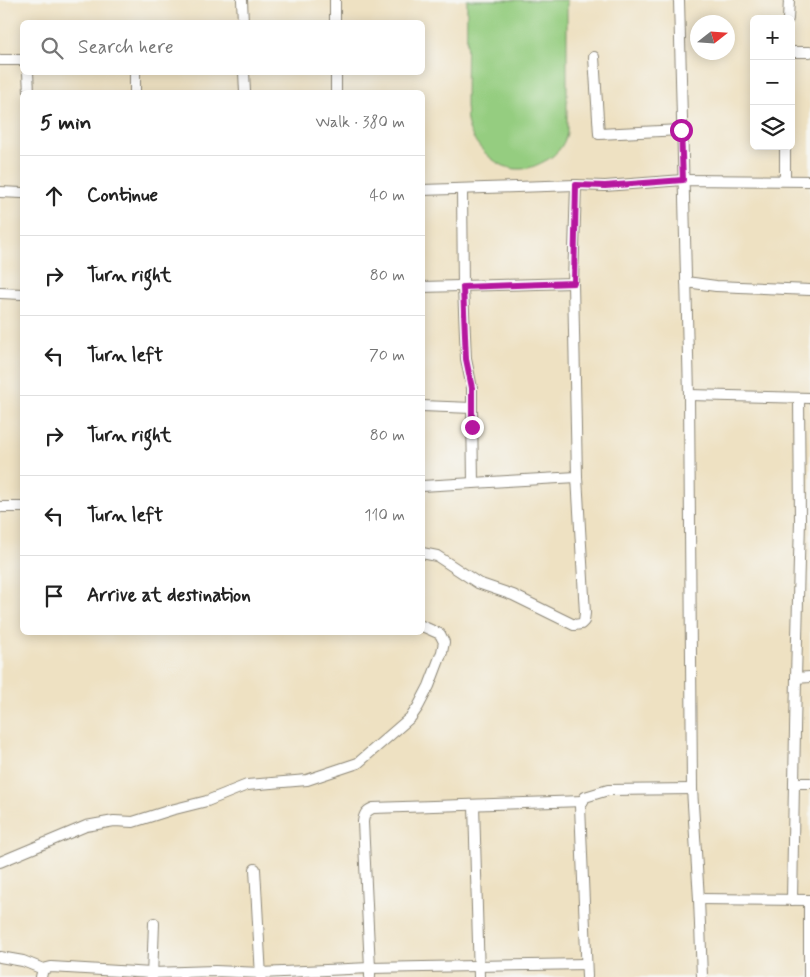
<!DOCTYPE html>
<html lang="en">
<head>
<meta charset="utf-8">
<style>
  body { margin:0; font-family:Mynerve,sans-serif; background:#f6f6f6; color:#222 }
  .controls { position:absolute; right:15px; top:15px; display:grid; overflow:hidden; border-radius:8px; box-shadow:0 2px 12px #0003 }
  .controls button { width:45px; height:45px; display:grid; place-items:center; padding:0; border:0; border-bottom:1px solid #e0e0e0; background:#fff; color:#222; font:25px sans-serif }
  .compass { position:absolute; left:690px; top:15px; width:45px; height:45px; border-radius:50%; background:#fff; box-shadow:0 2px 12px #0003; rotate:73deg }
  .stop { position:absolute; width:15px; height:15px; margin:-11px; border:4px solid #b5179e; border-radius:50%; background:#fff }
  .stop.end { background:#b5179e; border-color:#fff; box-shadow:0 1px 5px #0008 }
  .list { margin:0; padding:0; list-style:none }
  h2 { display:flex; justify-content:space-between; align-items:center; height:65px; margin:0; padding:0 20px; font-size:21px }
  h2 small { font-size:16px; font-weight:400; color:#767676 }
  .list li { display:grid; grid-template-columns:32px 1fr auto; gap:15px; align-items:center; box-sizing:border-box; height:80px; padding:0 20px; border-top:1px solid #e0e0e0 }
  .list b { display:block; font-size:19px; white-space:nowrap }
  .list em { font-size:16px; font-style:normal; color:#767676 }
  .icon { flex:none; width:28px; height:28px; fill:none; stroke:currentColor; stroke-width:2; stroke-linecap:round; stroke-linejoin:round }
  .map { position:relative; flex:none; width:810px; height:977px; overflow:hidden }
  .search { position:absolute; background:#fff; box-shadow:0 2px 12px #0003; left:20px; top:20px; width:405px; height:55px; display:flex; align-items:center; gap:12px; box-sizing:border-box; padding:0 18px; border-radius:8px; color:#767676; font-size:19px }
  .panel { position:absolute; background:#fff; box-shadow:0 2px 12px #0003; left:20px; top:90px; width:405px; height:545px; border-radius:8px }
  .map>svg:first-child { display:block }
  .green { fill:#95cd80; stroke:#607c56 }
  .lines { fill:none; stroke-linecap:round; stroke-linejoin:round }
  .minor-casing { stroke:#8c8676; stroke-width:12 }
  .minor { stroke:#fff; stroke-width:10 }
  .route { stroke:#b5179e; stroke-width:6 }
</style>
</head>
<body>
<div class="map">
<svg width="810" height="977" viewBox="0 0 810 977">
  <rect width="100%" height="100%" fill="#f6f6f2"/>
  <filter id="ink" filterUnits="userSpaceOnUse"><feTurbulence type="fractalNoise" baseFrequency=".02" numOctaves="2"/><feDisplacementMap in="SourceGraphic" scale="10" xChannelSelector="R" yChannelSelector="G"/><feConvolveMatrix kernelMatrix="1 2 1 2 8 2 1 2 1" color-interpolation-filters="sRGB"/></filter>
  <filter id="wash" filterUnits="userSpaceOnUse"><feTurbulence type="fractalNoise" baseFrequency=".0096" numOctaves="4" result="noise"/><feDisplacementMap in="SourceGraphic" scale="20" xChannelSelector="R" yChannelSelector="G"/><feGaussianBlur stdDeviation="1.12" result="paint"/><feColorMatrix in="noise" values="0 0 0 0 0 0 0 0 0 0 0 0 0 0 0 0 0 1.4 0 .05"/><feComposite in="paint" operator="in"/></filter>
  <g filter="url(#wash)">
    <rect width="100%" height="100%" fill="#eee1c2"/>
    <path class="green" d="M467,0H567V133C564,146 556,156 543,162C537,165 529,169 521,169C497,171 471,144 467,121C466,116 467,111 466,106Z"/>
  </g>
  <g filter="url(#ink)">
    <g class="lines">
      <g class="minor-casing">
        <g id="minor">
          <polyline points="242,0 243,22"/>
          <polyline points="335,0 335,22"/>
          <polyline points="679,0 689,395 692,789 699,899 702,977"/>
          <polyline points="788,19 789,0"/>
          <polyline points="791,52 810,52"/>
          <polyline points="594,57 599,134 681,130"/>
          <polyline points="0,60 22,60"/>
          <polyline points="28,72 29,92"/>
          <polyline points="135,72 135,92"/>
          <polyline points="244,72 245,92"/>
          <polyline points="336,72 336,92"/>
          <polyline points="785,180 785,146"/>
          <polyline points="422,190 576,185 605,186 683,180 810,181"/>
          <polyline points="0,192 22,193"/>
          <polyline points="686,282 716,286 810,290"/>
          <polyline points="422,287 573,283 576,185"/>
          <polyline points="0,293 22,294"/>
          <polyline points="689,395 810,398"/>
          <polyline points="799,398 800,520 796,678 810,677"/>
          <polyline points="422,406 472,408 472,388 466,359 463,287 462,190"/>
          <polyline points="472,408 473,483"/>
          <polyline points="422,486 577,477"/>
          <polyline points="0,507 22,507"/>
          <polyline points="422,553 437,556 478,583 513,595 574,625 581,624 584,621 585,613 577,477 573,283"/>
          <polyline points="794,783 796,678"/>
          <path d="M583,801L373,808C366,811 364,814 363,822L370,968L586,964"/>
          <polyline points="474,805 479,977"/>
          <polyline points="0,862 86,826 114,821 133,822 171,810 207,801 247,785 307,780 358,763 411,717 418,707 429,686 442,652 444,642 440,634 422,626"/>
          <polyline points="255,869 261,977"/>
          <polyline points="699,899 810,900"/>
          <polyline points="792,900 794,783 810,783"/>
          <polyline points="809,900 809,977"/>
          <polyline points="0,957 23,961 43,969"/>
          <polyline points="41,977 43,969 51,967 152,973 215,971 261,973 370,968 370,977"/>
          <polyline points="152,977 154,923"/>
          <polyline points="587,977 580,806 585,797 608,790 692,789"/>
        </g>
      </g>
      <use href="#minor" class="minor"/>
    </g>
  </g>
  <g class="lines" filter="url(#ink)">
    <polyline class="route" points="472,427 472,388 466,359 463,287 574,283 576,185 605,186 683,180 681,130"/>
  </g>
</svg>
<div class="controls">
<button>+</button>
<button>−</button>
<button><svg class="icon" aria-label="layers" viewBox="0 0 24 24"><path d="M12 4l9 5-9 5-9-5zM3 14l9 5 9-5"/></svg></button>
</div>
<svg class="compass" viewBox="-18 -18 36 36"><path d="M0-13l5 13h-10z" fill="#e53935"/><path d="M0 13l5-13h-10z" fill="#767676"/></svg>
<div class="stop" style="left:681px;top:130px"></div>
<div class="stop end" style="left:472px;top:427px"></div>
<div class="search"><svg class="icon" aria-label="search" viewBox="0 0 24 24"><circle cx="10" cy="10" r="6"/><path d="M15 15l6 6"/></svg>Search here</div>
<section class="panel">
<h2>5 min<small>Walk · 380 m</small></h2>
<ul class="list">
<li><svg class="icon" aria-label="ahead" viewBox="0 0 24 24"><path d="M12 20V5M6 11l6-6 6 6"/></svg><div><b>Continue</b></div><em>40 m</em></li>
<li><svg class="icon" aria-label="right" viewBox="0 0 24 24"><path d="M7 20v-9h11M14 6l5 5-5 5"/></svg><div><b>Turn right</b></div><em>80 m</em></li>
<li><svg class="icon" aria-label="left" viewBox="0 0 24 24"><path d="M17 20v-9H6M10 6l-5 5 5 5"/></svg><div><b>Turn left</b></div><em>70 m</em></li>
<li><svg class="icon" aria-label="right" viewBox="0 0 24 24"><path d="M7 20v-9h11M14 6l5 5-5 5"/></svg><div><b>Turn right</b></div><em>80 m</em></li>
<li><svg class="icon" aria-label="left" viewBox="0 0 24 24"><path d="M17 20v-9H6M10 6l-5 5 5 5"/></svg><div><b>Turn left</b></div><em>110 m</em></li>
<li><svg class="icon" aria-label="arrive" viewBox="0 0 24 24"><path d="M6 21V4h12l-3 4 3 4H6"/></svg><div><b>Arrive at destination</b></div></li>
</ul>
</section>
</div>
</body>
</html>
